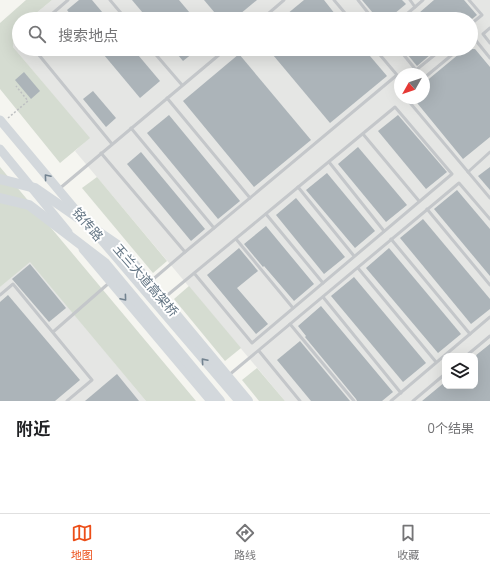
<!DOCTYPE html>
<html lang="zh">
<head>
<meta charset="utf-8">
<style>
  body { margin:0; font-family:"Exo 2","Noto Sans SC",sans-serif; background:#f2f2f2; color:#202124 }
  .controls { position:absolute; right:12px; bottom:12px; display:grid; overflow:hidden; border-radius:8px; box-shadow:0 4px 16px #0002 }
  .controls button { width:36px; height:36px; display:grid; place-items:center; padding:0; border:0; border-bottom:1px solid #e0e0e0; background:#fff; color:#202124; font:20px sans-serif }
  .compass { position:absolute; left:394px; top:68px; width:36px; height:36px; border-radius:50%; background:#fff; box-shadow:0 4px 16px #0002; rotate:230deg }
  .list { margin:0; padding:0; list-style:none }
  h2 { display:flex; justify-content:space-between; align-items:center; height:52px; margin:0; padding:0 16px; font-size:17px }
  h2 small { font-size:13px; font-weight:400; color:#757577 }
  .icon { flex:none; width:22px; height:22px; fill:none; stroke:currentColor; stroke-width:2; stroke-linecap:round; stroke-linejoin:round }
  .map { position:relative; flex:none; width:490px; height:401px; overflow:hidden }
  .search { position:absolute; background:#fff; box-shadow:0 4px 16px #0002; left:12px; right:12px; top:12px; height:44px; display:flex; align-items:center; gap:10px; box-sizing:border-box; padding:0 14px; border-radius:22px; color:#757577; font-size:15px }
  .sheet { height:112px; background:#fff }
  nav { display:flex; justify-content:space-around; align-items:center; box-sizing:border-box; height:56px; border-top:1px solid #e0e0e0; background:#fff; font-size:11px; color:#757577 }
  nav a { display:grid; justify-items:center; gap:2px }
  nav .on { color:#ec4e18 }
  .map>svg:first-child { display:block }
  .built { fill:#e5e6e4; fill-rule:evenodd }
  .green { fill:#d5dcd1 }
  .building { fill:#acb4b9 }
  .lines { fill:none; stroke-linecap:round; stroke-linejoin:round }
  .path { stroke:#bdbfc1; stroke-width:1.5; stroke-dasharray:2 2; stroke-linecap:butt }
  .lane { stroke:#c4c7ca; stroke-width:3 }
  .secondary { stroke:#d3d8dc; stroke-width:9 }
  .primary { stroke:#d3d8dc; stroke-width:10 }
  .oneway { stroke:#738390 }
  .labels { text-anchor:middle; stroke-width:4; stroke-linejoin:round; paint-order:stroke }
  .street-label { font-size:13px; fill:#627483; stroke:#fff }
</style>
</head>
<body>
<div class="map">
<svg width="490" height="401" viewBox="0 0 490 401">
  <rect width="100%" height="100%" fill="#f5f5f0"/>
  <g class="built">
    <path d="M52,0H490V401H285L75,151L89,138L13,47L15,31L19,27V49H471V19H29ZM400,74H424V98H400ZM445,356H475V386H445Z"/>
    <polygon points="30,261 146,401 0,401 0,287"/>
  </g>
  <g class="green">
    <polygon points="26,0 52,0 29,19 19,19 19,27 15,31 13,47 90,138 60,163 0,89 0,23"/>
    <polygon points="0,167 196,401 146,401 30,262 0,287"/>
    <polygon points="97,177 167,261 153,273 82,188"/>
    <polygon points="189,286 241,348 225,361 174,299"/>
    <polygon points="257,368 285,401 259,401 242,380"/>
  </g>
  <g class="building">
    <polygon points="79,0 92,0 108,19 74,19 67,10"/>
    <polygon points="132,0 179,0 195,19 148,19"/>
    <polygon points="204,0 257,0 234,19 220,19"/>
    <polygon points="304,0 324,0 339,19 281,19"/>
    <polygon points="362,0 402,0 406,4 388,19 378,19"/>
    <polygon points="434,0 464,0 477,15 472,19 412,19"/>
    <polygon points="99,49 133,49 160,81 140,98"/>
    <polygon points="173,49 198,49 183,61"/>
    <polygon points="268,49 364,49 387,76 330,123"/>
    <polygon points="403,49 437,49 417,66"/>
    <polygon points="465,49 475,49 490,67 490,137 463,159 413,98 424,98 424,83"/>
    <polygon points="239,54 311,140 254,187 183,101"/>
    <polygon points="24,72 40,91 31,99 15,80"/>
    <polygon points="93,91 116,118 106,127 83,99"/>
    <polygon points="169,115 240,201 218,219 147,133"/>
    <polygon points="398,115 447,172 426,189 378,131"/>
    <polygon points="358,147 407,205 386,222 338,164"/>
    <polygon points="141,152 205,229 191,241 127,164"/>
    <polygon points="490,167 490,190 478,176"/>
    <polygon points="327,173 375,231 355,248 306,190"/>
    <polygon points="457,190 490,229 490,276 434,209"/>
    <polygon points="296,198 345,257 324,274 276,215"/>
    <polygon points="423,219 490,299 490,309 471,324 400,238"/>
    <polygon points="266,226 314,284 294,301 264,266 263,267 244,244"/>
    <polygon points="239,248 258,271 237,288 268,324 256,334 207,275"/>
    <polygon points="389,248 461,334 438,353 366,268"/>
    <polygon points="30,264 66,308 49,322 12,279"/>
    <polygon points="354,277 426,363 403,382 331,296"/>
    <polygon points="8,295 80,380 55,401 0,401 0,302"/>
    <polygon points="321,306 393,392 382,401 357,401 356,399 305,337 306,336 298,326"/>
    <polygon points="300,341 350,401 311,401 277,360"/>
    <polygon points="490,344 490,401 422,401 445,382 445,386 475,386 475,356"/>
    <polygon points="117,374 139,401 85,401"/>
  </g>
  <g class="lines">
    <polyline class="path" points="8,118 28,101 16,86"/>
    <g class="lane">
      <polyline points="110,0 126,19"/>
      <polyline points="334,0 350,19"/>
      <polyline points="358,0 373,19"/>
      <polyline points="410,0 415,7 423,0"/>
      <polyline points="469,0 482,15 471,24"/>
      <polyline points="46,19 68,0"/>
      <polyline points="262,19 284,0"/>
      <polyline points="401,19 415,7"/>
      <polyline points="490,28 483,34 490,43"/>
      <polyline points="471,39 473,37 490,58"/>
      <polyline points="34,49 112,144"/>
      <polyline points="151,49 182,85"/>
      <polyline points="399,49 416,70 442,49"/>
      <polyline points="424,78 459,49"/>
      <polyline points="167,98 250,198"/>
      <polyline points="406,98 490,198"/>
      <polyline points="131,128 214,228 397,75 375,49"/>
      <polyline points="363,134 419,201"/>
      <polyline points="101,153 185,252 214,228"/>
      <polyline points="329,162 384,231"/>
      <polyline points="468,172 490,152"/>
      <polyline points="298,187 354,256"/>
      <polyline points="59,189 226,49"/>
      <polyline points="427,209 490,285"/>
      <polyline points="266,214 323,283"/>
      <polyline points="236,239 293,308"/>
      <polyline points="391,239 470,334"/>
      <polyline points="358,268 436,362"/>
      <polyline points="151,281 185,252"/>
      <polyline points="0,295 13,284 92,380 67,401"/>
      <polyline points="323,297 401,393"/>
      <path d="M164,298C241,234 318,171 395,107L452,174L252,343L194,273"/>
      <polyline points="290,324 354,401"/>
      <polyline points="53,332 109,283"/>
      <polyline points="259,351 300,401"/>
      <polyline points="466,356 490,336"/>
      <polyline points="229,375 459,183 490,219"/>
      <polyline points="391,401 490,317"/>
      <polyline points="413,401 445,374"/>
    </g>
    <g class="secondary">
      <polyline points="0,120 83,219"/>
      <polyline points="0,149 68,232"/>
      <polyline points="93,230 239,401"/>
      <polyline points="83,249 211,401"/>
    </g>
    <g class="primary">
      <polyline points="0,179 35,188 119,246 248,401"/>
      <polyline points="0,198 29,205 105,263 220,401"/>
    </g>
  </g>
  <defs><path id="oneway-chevron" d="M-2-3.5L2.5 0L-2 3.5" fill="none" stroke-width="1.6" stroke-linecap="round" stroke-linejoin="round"/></defs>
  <g class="oneway">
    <use href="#oneway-chevron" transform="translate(47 177) rotate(-130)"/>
    <use href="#oneway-chevron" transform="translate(124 298) rotate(50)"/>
    <use href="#oneway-chevron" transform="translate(204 361) rotate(-131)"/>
  </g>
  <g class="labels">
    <g class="street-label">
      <text transform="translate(88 224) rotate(49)" y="5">铭传路</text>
      <text transform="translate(146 280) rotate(49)" y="5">玉兰大道高架桥</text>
    </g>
  </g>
</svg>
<div class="controls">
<button><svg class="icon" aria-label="layers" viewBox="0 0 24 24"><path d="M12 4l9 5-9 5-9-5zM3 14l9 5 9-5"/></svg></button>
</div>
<svg class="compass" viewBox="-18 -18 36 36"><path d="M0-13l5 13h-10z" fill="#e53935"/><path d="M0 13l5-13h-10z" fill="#757577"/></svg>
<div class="search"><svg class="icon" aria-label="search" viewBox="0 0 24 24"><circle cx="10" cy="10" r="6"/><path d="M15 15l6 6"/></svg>搜索地点</div>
</div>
<section class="sheet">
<h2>附近<small>0个结果</small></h2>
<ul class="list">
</ul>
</section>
<nav>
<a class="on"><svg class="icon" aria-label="map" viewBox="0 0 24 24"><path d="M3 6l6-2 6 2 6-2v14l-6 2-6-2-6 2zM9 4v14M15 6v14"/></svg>地图</a>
<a><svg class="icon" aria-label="directions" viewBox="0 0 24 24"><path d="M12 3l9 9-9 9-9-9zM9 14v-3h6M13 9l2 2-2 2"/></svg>路线</a>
<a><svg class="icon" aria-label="saved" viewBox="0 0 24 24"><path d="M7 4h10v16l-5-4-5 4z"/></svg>收藏</a>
</nav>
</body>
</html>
